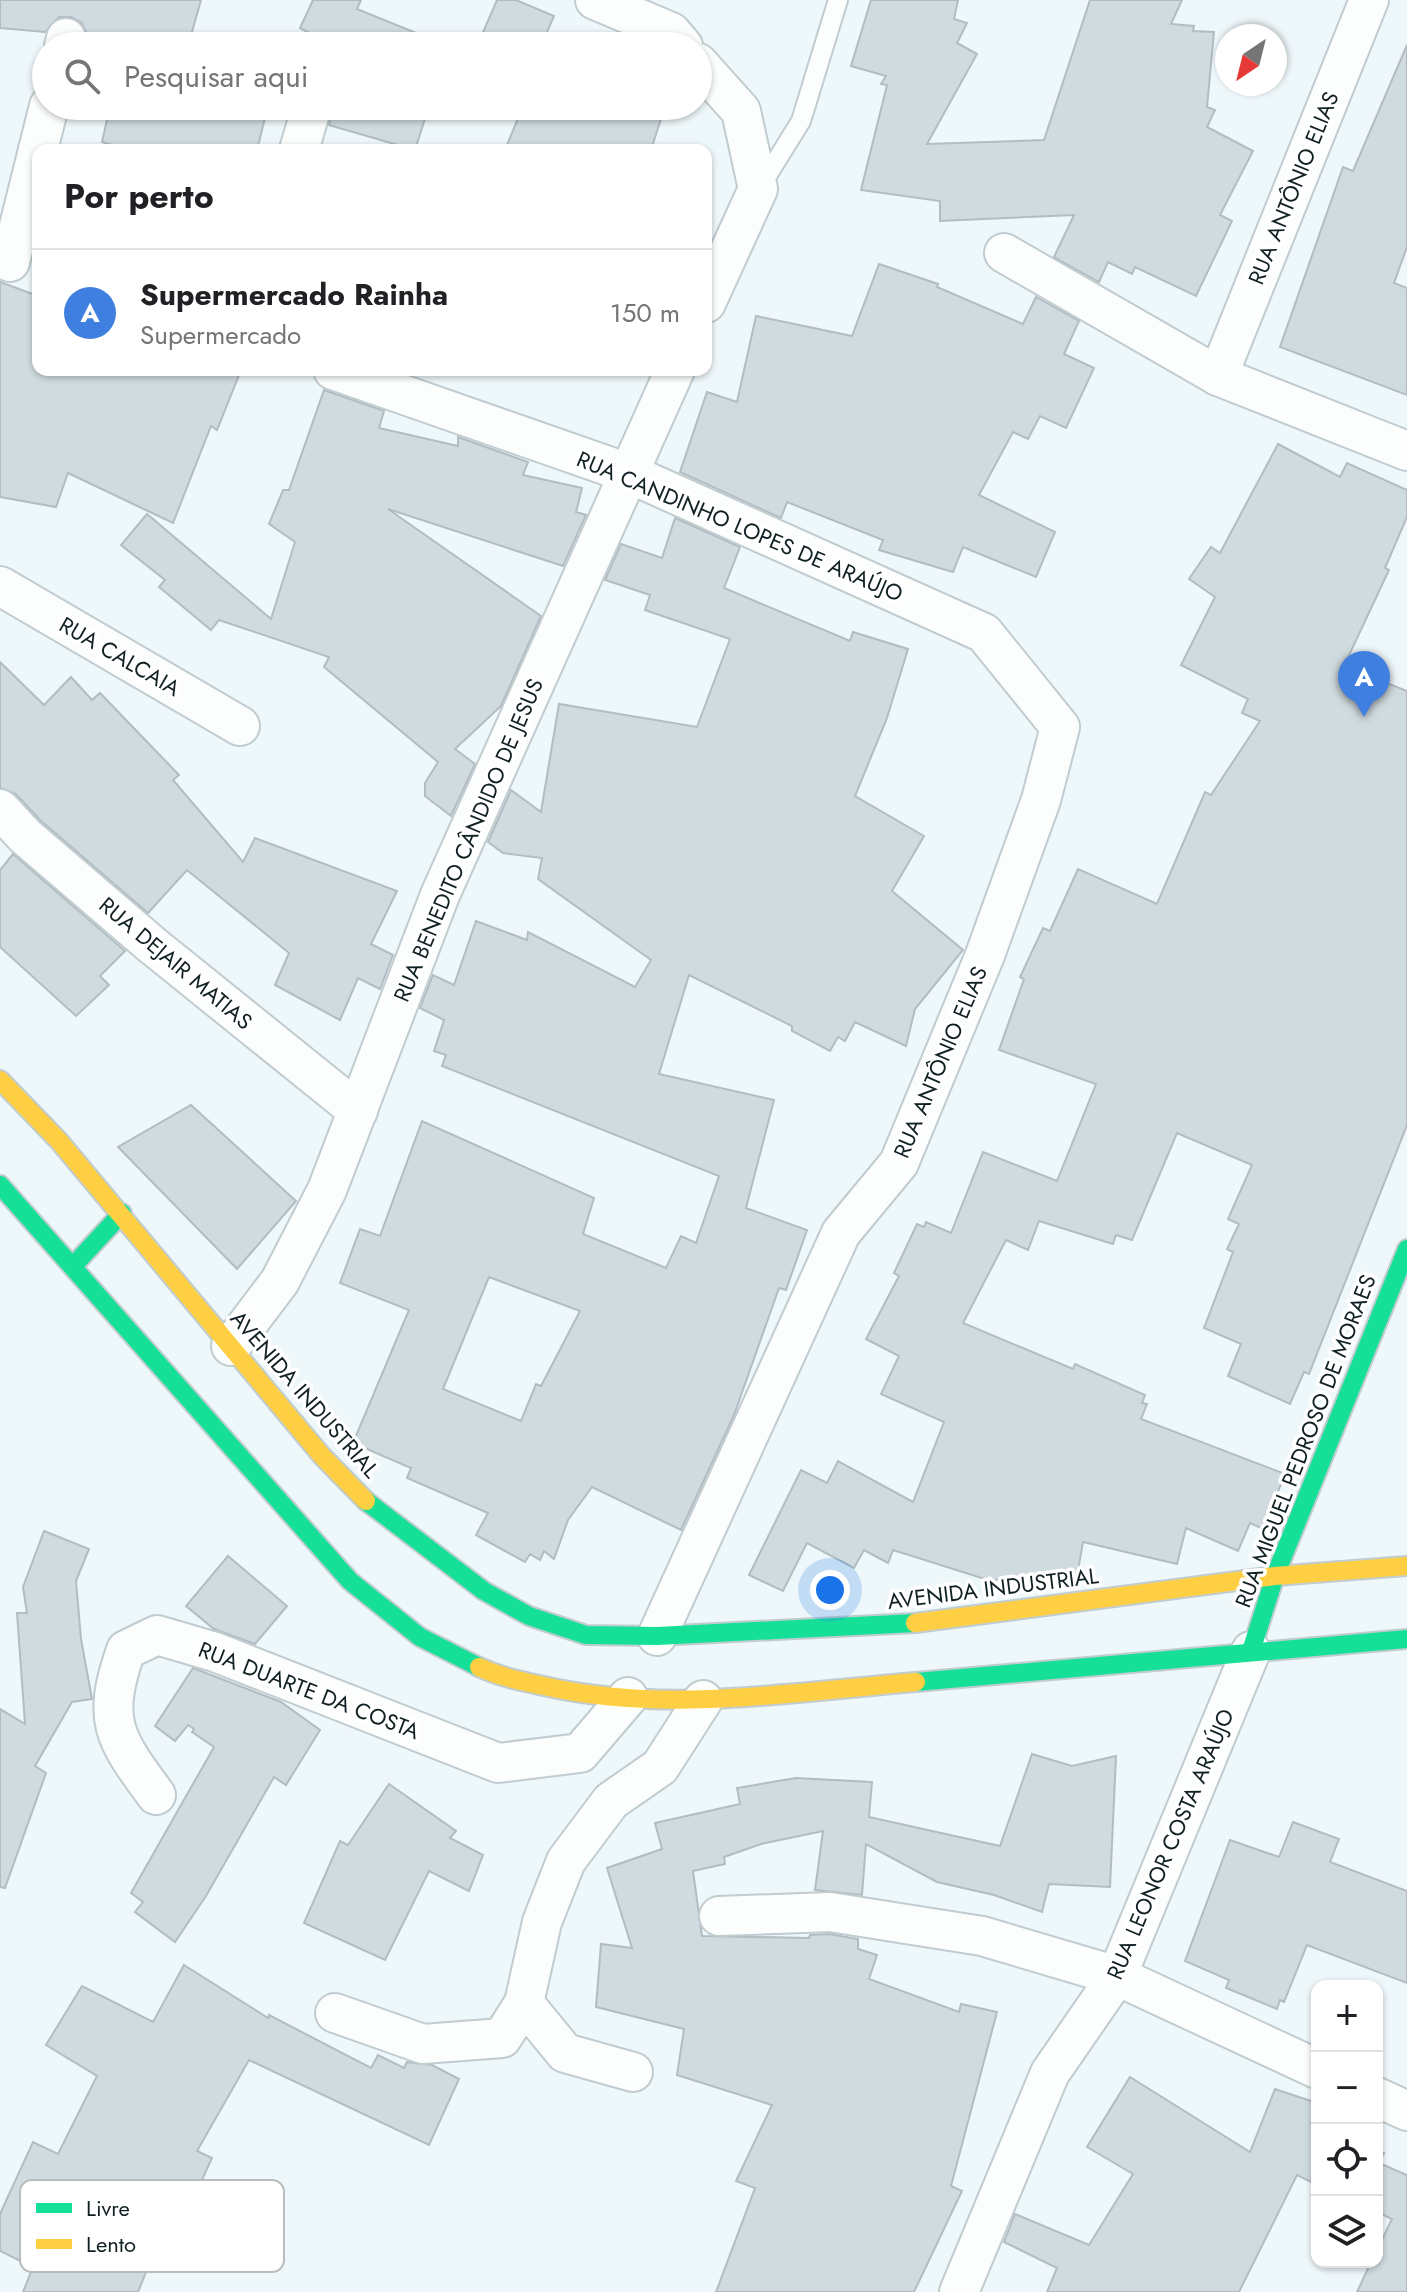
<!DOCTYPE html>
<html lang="pt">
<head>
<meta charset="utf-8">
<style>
  body { margin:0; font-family:Jost,sans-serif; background:#f6f6f6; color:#202124 }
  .controls { position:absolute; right:24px; bottom:24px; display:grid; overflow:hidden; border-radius:16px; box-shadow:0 2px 6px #0004 }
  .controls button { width:72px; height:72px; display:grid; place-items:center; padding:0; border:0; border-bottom:2px solid #e0e0e0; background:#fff; color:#202124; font:40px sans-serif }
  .compass { position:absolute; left:1215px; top:24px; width:72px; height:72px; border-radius:50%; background:#fff; box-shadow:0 2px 6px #0004; rotate:215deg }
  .you { position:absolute; left:830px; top:1590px; width:28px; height:28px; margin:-20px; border:6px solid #fff; border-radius:50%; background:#1a73e8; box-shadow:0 0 0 12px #1a73e833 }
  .badge { display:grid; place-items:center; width:52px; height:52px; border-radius:50%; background:#db2777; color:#fff; font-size:26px; font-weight:700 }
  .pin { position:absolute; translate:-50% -66px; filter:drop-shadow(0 2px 4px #0008) }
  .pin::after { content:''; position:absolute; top:42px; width:28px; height:24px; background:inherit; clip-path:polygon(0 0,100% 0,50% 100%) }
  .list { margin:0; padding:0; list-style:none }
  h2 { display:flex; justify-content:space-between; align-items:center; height:104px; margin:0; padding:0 32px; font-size:34px }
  h2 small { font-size:26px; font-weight:400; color:#757577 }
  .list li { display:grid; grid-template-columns:52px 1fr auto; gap:24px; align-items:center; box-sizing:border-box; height:128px; padding:0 32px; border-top:2px solid #e0e0e0 }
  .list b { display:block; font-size:30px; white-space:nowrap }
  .list p { margin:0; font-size:26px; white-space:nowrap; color:#757577 }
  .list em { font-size:26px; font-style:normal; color:#757577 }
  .icon { flex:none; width:44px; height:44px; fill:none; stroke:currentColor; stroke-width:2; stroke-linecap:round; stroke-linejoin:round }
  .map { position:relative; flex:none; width:1407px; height:2292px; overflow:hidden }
  .search { position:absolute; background:#fff; box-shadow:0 2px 6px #0004; left:32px; top:32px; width:680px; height:88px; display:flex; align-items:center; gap:20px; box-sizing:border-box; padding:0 28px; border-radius:44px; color:#757577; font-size:30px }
  .panel { position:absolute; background:#fff; box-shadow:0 2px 6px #0004; left:32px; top:144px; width:680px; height:232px; border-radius:16px }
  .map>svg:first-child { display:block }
  .building { fill:#d0dbe0; stroke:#b2bcc1; stroke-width:2; fill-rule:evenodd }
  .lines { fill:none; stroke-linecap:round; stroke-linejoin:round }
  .lane-casing { stroke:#c0cccf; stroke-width:22 }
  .street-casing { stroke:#c0cccf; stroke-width:42 }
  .fast-casing { stroke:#c0cccf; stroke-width:22 }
  .slow-casing { stroke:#c0cccf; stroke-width:22 }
  .lane { stroke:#fcfefe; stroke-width:18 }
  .street { stroke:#fcfefe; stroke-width:38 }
  .fast { stroke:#16e098; stroke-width:18 }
  .slow { stroke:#ffcf43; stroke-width:18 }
  .labels { text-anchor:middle; stroke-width:7; stroke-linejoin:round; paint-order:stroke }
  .street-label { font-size:22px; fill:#102023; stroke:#fff }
  .key { fill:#fff; stroke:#b7bcbd; stroke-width:2 }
  .key-label { font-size:22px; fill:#102023 }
</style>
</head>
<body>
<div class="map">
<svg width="1407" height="2292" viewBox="0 0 1407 2292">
  <rect width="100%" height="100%" fill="#eef7fa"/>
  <g class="building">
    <polygon points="0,0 201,0 188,46 125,46 127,38 87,35 82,23 71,17 59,17 45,32 0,28"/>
    <polygon points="313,0 361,0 357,9 448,46 333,46 300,28"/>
    <polygon points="497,0 516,0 554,16 541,46 477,46"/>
    <polygon points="871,0 958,0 954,19 967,23 957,43 977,54 927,144 1044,140 1090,0 1182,0 1171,24 1194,26 1193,31 1214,32 1207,107 1215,110 1207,127 1253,151 1220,215 1232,221 1196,296 1135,267 1132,274 1108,262 1099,282 1054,257 1074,215 940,221 940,201 861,190 887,85 881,84 886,76 851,66"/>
    <polygon points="1407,45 1407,247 1394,283 1407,288 1407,395 1280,347 1343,167 1353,171"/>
    <polygon points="110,106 268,106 257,150 129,150 102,142"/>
    <polygon points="333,106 429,106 415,150 329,125"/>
    <polygon points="523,106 665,106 651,150 505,150"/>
    <polygon points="879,264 938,284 937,287 1023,324 1036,297 1079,321 1064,354 1094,368 1066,428 1040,416 1028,439 1013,432 979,495 1055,532 1036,577 963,547 953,572 879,550 883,540 787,502 781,518 680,472 707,392 737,402 756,316 852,336"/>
    <polygon points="0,282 38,296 38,370 241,370 217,430 211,426 173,523 68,473 56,507 0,497"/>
    <polygon points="324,390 384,411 379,428 458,446 458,437 528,462 523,475 582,488 576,512 586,515 563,566 388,509 541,616 501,706 455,749 475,764 451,816 425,796 425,783 438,762 324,667 329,657 219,620 211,630 159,587 165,580 121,545 147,514 271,619 295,542 269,524 283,490 289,490"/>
    <polygon points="1278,444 1340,477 1347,463 1407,490 1407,517 1385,568 1389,570 1344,666 1407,691 1407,1125 1309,1374 1304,1372 1290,1404 1228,1376 1241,1344 1204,1328 1233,1252 1227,1249 1239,1224 1228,1219 1252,1165 1177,1133 1132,1240 1116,1235 1113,1244 1039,1221 1028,1250 1006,1240 963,1323 1073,1369 1075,1364 1145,1395 1142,1403 1147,1404 1141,1419 1285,1474 1263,1529 1250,1523 1238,1551 1186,1528 1177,1564 1083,1542 1077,1576 988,1580 893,1550 888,1563 864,1550 854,1568 807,1543 783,1591 749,1575 801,1470 827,1483 838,1461 913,1502 944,1422 881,1394 899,1356 866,1339 899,1276 894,1273 917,1224 924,1227 926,1222 951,1233 983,1152 1057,1181 1096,1084 999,1050 1024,979 1020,977 1043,928 1050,931 1078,869 1157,904 1205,792 1211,795 1260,721 1242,713 1248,699 1181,665 1215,597 1189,579 1211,547 1220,553"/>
    <path d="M675,518L740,547L724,588L850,641L853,632L908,649L887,718L855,796L924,836L892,891L963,950L915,1009L906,1046L855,1022L845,1041L838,1037L830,1051L792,1031V1026L689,975L659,1074L774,1100L746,1208L807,1230L786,1290L779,1288L734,1415L681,1530L592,1487L568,1520L554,1559L544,1551L540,1560L530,1554L525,1562L476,1535L488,1513L407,1478L411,1468L353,1443L409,1310L340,1283L360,1229L380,1236L422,1121L594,1198L583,1234L666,1268L681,1236L696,1243L719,1176L442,1066L446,1055L434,1051L444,1020L420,1008L433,975L454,985L476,921L527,940L528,932L635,987L651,960L538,879L542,858L503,853L488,842L511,790L541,812L559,704L697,727L730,639L645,610L650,595L605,580L621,544L662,558ZM489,1277L580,1311L541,1386L536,1384L521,1421L443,1389Z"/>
    <polygon points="0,662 44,705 71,677 92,700 100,693 179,775 173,780 243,862 255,838 397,891 371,944 393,955 380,989 358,978 340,1020 275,985 289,953 187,870 148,913 40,820 16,794 0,788"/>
    <polygon points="13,854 125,951 100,976 109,985 76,1016 0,947 0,870"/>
    <polygon points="191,1105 296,1201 237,1269 118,1147"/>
    <polygon points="44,1531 89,1549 76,1581 81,1639 92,1699 72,1702 35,1766 46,1773 5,1888 0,1887 0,1709 25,1724 17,1613 27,1613 23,1587"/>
    <polygon points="228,1556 287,1606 255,1644 214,1629 186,1606"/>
    <polygon points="193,1668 281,1702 320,1730 286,1785 274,1777 206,1896 175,1942 135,1912 143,1902 131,1893 214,1747 192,1732 194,1729 188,1725 175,1741 155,1726"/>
    <polygon points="1032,1754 1072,1766 1116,1756 1110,1887 1049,1884 1042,1912 994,1895 937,1882 866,1844 862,1895 815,1890 823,1831 761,1844 724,1857 725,1864 693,1871 702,1936 809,1938 810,1935 829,1934 858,1939 858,1949 877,1955 869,1979 959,2012 961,2004 997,2012 951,2186 962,2191 914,2292 716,2292 755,2188 736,2181 772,2105 677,2075 684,2029 596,2007 601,1944 632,1948 607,1868 662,1849 655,1823 740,1804 737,1788 796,1778 872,1782 869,1817 1000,1846"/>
    <polygon points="389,1784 456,1831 450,1838 483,1855 469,1891 429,1871 385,1960 304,1923 340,1841 348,1845"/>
    <polygon points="1293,1822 1339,1839 1330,1862 1407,1891 1407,1983 1307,1945 1284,2002 1280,2000 1277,2009 1226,1988 1229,1980 1185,1961 1230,1840 1279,1857"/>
    <polygon points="184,1965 268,2018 269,2015 371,2068 378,2055 404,2068 407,2062 432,2065 459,2079 429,2145 249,2060 197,2151 212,2158 192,2202 177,2195 138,2292 23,2292 33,2267 0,2251 0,2214 33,2142 58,2154 97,2076 46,2045 82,1986 153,2022"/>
    <polygon points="1130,2077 1250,2152 1275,2089 1317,2103 1317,2185 1297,2175 1239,2292 1047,2292 1057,2268 1004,2242 1015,2214 1089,2245 1133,2174 1087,2147"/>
    <polygon points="1377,2150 1384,2153 1379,2163 1407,2175 1407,2292 1357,2292 1371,2262 1377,2262 1377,2250 1392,2219 1377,2212"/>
  </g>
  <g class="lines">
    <g class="lane-casing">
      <polyline id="lane" points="760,187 801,121 838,0"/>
    </g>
    <g class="street-casing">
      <g id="street">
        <polyline points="595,0 671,32 683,46"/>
        <polyline points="64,46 66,38"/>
        <polyline points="698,63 741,111 758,189 706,303"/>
        <polyline points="38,150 49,106"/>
        <polyline points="299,150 312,106"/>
        <polyline points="1004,253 1218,376 1407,451"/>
        <polyline points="10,262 38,150"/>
        <polyline points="333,370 628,473 984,633 1060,727 1041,800 985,955 899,1163 841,1233 657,1636"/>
        <polyline points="1218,376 1369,0"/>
        <polyline points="0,586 240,726"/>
        <polyline points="0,809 25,836 152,945 358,1111"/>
        <polyline points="231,1346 280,1281 327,1190 440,895 675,370"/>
        <path d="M156,1795C114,1738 101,1721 126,1650L157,1635L215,1652L498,1763L580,1753L628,1697"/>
        <polyline points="719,1916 830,1912 982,1936 1117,1976 1317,2069"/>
        <polyline points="524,2003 565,2053 633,2072"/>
        <polyline points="335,2013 423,2044 502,2038 524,2003 542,1922 566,1861 611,1801 660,1767 703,1700"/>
        <polyline points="1377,2097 1407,2111"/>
        <polyline points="959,2292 1050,2073 1117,1976 1251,1651"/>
      </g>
    </g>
    <g class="fast-casing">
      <g id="fast">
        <polyline points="0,1185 350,1581 420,1637 479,1667"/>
        <polyline points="73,1266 122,1213"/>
        <polyline points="366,1501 484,1591 529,1616 586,1635 657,1636 915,1623"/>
        <polyline points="1251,1651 1275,1576 1407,1249"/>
        <polyline points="916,1682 1407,1639"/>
      </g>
    </g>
    <g class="slow-casing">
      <g id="slow">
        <polyline points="0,1080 59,1141 322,1456 366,1501"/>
        <polyline points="915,1623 1275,1576 1407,1566"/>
        <path d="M479,1667C500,1677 521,1681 544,1686C665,1714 793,1692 916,1682"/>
      </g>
    </g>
    <use href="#lane" class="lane"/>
    <use href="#street" class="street"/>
    <use href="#fast" class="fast"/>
    <use href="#slow" class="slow"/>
  </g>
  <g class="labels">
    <g class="street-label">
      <text transform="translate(1293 188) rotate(-68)" y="8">RUA ANTÔNIO ELIAS</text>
      <text transform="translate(740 526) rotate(23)" y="8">RUA CANDINHO LOPES DE ARAÚJO</text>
      <text transform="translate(120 656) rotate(30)" y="8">RUA CALCAIA</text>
      <text transform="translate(468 840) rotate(-67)" y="8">RUA BENEDITO CÂNDIDO DE JESUS</text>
      <text transform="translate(176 963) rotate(40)" y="8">RUA DEJAIR MATIAS</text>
      <text transform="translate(940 1062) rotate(-67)" y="8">RUA ANTÔNIO ELIAS</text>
      <text transform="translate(305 1394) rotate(49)" y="8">AVENIDA INDUSTRIAL</text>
      <text transform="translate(1305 1441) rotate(-69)" y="8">RUA MIGUEL PEDROSO DE MORAES</text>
      <text transform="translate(993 1588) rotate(-7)" y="8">AVENIDA INDUSTRIAL</text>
      <text transform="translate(309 1690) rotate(21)" y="8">RUA DUARTE DA COSTA</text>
      <text transform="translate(1170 1844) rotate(-67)" y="8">RUA LEONOR COSTA ARAÚJO</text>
    </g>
  </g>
  <rect x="20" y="2180" width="264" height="92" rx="12" class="key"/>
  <rect x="36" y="2203" width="36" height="10" fill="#16e098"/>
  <rect x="36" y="2239" width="36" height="10" fill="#ffcf43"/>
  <g class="key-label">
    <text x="86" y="2216">Livre</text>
    <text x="86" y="2252">Lento</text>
  </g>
</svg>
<div class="controls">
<button>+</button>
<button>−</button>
<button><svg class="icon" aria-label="locate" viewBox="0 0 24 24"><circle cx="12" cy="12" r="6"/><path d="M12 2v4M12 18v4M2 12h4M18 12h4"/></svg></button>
<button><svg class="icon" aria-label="layers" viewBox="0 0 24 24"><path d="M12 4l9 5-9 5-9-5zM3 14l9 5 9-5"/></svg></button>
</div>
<svg class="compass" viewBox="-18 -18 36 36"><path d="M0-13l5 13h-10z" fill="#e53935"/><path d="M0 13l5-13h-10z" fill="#757577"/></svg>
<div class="you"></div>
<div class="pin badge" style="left:1364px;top:717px;background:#3f7fe0">A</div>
<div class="search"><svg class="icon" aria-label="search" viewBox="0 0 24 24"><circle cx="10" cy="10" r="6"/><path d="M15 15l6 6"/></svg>Pesquisar aqui</div>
<section class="panel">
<h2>Por perto<small></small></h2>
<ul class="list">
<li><span class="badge" style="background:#3f7fe0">A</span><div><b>Supermercado Rainha</b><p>Supermercado</p></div><em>150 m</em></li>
</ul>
</section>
</div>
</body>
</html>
